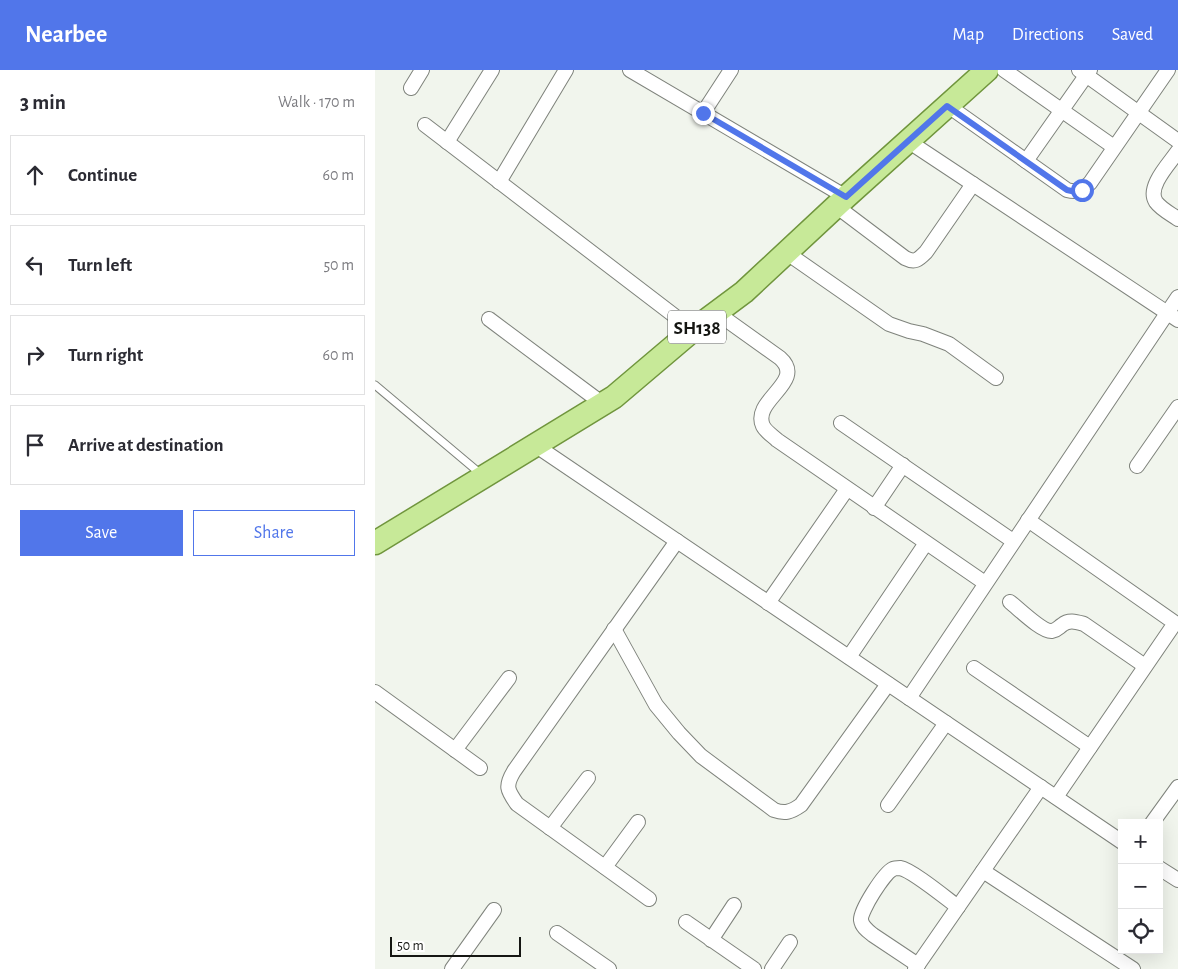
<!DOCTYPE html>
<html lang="en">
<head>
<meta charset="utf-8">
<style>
  body { margin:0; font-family:"Alegreya Sans",sans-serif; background:#f7f7f7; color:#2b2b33 }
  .controls { position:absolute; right:15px; bottom:15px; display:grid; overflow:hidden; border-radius:0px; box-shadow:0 5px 20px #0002 }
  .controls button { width:45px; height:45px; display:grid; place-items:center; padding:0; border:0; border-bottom:1px solid #e1e1e2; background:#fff; color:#2b2b33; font:25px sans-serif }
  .scale { position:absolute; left:15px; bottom:12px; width:131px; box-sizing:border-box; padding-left:5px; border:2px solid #151613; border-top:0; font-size:14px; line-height:18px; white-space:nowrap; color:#151613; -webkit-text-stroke:4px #fff; paint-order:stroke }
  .stop { position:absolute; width:15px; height:15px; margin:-11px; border:4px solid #5176ea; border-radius:50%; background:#fff }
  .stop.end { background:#5176ea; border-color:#fff; box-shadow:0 1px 5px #0008 }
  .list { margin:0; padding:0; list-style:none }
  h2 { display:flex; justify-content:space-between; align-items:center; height:65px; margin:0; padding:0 20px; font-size:21px }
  h2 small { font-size:16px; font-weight:400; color:#7c7c81 }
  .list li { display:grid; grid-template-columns:32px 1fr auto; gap:15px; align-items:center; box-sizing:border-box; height:80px; margin:0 10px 10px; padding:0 10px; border:1px solid #e1e1e2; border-radius:0px }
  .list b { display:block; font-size:19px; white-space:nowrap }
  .list em { font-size:16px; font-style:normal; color:#7c7c81 }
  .actions { display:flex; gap:10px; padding:15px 20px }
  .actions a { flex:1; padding:11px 0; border:1px solid #5176ea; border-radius:0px; text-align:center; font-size:18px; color:#5176ea }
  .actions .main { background:#5176ea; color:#fff }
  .icon { flex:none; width:28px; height:28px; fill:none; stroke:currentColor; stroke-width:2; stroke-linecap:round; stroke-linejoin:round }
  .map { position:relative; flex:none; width:803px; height:899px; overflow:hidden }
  header { display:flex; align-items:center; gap:30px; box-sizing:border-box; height:70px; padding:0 25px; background:#5176ea; color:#fff }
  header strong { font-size:24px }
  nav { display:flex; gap:28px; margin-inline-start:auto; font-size:18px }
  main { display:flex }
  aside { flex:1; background:#fff }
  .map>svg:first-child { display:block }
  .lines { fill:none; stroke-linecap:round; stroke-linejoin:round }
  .service-casing { stroke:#7f837c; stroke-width:9 }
  .minor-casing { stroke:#7f837c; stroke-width:16 }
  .primary-casing { stroke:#70953d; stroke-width:25 }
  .service { stroke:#fff; stroke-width:7 }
  .minor { stroke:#fff; stroke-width:14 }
  .primary { stroke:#c7e998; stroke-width:22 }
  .route { stroke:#5176ea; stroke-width:6 }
  .labels { text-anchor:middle; stroke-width:4; stroke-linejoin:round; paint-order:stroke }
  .shield { fill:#fff; stroke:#5b5c5a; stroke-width:1 }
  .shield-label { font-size:19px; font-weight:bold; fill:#151613 }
</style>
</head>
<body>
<header>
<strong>Nearbee</strong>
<nav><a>Map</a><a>Directions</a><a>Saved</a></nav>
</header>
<main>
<aside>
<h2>3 min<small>Walk · 170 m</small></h2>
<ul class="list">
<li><svg class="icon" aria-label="ahead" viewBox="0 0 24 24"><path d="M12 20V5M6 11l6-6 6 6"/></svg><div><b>Continue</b></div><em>60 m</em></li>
<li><svg class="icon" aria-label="left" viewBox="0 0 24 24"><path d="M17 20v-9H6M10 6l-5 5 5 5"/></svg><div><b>Turn left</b></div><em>50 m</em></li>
<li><svg class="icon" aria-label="right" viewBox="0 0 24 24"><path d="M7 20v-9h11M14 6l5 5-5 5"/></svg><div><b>Turn right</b></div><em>60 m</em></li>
<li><svg class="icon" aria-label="arrive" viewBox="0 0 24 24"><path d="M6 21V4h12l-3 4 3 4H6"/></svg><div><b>Arrive at destination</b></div></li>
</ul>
<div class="actions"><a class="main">Save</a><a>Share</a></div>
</aside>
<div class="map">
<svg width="803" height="899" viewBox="0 0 803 899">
  <rect width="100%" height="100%" fill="#f1f5ed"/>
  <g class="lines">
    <g class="service-casing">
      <polyline id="service" points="0,315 107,405"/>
    </g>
    <g class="minor-casing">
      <g id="minor">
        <polyline points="255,0 471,127"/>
        <polyline points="629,0 739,77"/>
        <polyline points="704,0 803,71"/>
        <polyline points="36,18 47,0"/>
        <path d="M572,35L692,120C703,123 707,120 715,113L793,0"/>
        <polyline points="328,43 356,0"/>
        <polyline points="50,55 318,260"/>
        <polyline points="533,71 803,250"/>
        <polyline points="72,72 117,0"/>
        <path d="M803,81C795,93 771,117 781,132C786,139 796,144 803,149"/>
        <polyline points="651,91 715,0"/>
        <polyline points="124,112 191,0"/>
        <path d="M461,136L530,188C540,193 543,190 551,182L598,114"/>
        <polyline points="412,183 514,254 534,261 548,264 574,274 621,308"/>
        <path d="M342,243L405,288C432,312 376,330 388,356C391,362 398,366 402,370L610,513"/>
        <polyline points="114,249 228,334"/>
        <polyline points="466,353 638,471"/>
        <polyline points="160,375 747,772"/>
        <polyline points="762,396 803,337"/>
        <polyline points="499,438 528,395"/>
        <polyline points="653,450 800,553 681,727"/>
        <path d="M635,532C644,539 667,562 677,561C682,560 683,558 687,555C694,549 702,552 709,554L770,596"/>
        <polyline points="393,533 472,419"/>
        <path d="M239,559L281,635L304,663L326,686L399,740C410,744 416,742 426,735L513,614"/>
        <polyline points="474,587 551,473"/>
        <polyline points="599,598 715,677"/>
        <polyline points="0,622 105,698"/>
        <polyline points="534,628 803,227"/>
        <polyline points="80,680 134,608"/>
        <polyline points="513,735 571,653"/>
        <polyline points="777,753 803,717"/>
        <polyline points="175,758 213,708"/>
        <polyline points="230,797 263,752"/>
        <polyline points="784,798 803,810"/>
        <polyline points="608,801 758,899"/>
        <path d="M274,829L142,734C132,720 130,716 139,701L302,471"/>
        <polyline points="311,852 379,899"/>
        <polyline points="182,863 234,899"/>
        <polyline points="336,870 359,835"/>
        <path d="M543,895L498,865C493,861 487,857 486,850C485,841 509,803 518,799C520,798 523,798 525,798C537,800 572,829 583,837"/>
        <polyline points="77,899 119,840"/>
        <polyline points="397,899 415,872"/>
        <polyline points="540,899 666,717"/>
      </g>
    </g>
    <g class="primary-casing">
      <polyline id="primary" points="0,473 239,327 318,260 369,222 471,127 612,0"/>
    </g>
    <use href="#service" class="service"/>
    <use href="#minor" class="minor"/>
    <use href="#primary" class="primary"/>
  </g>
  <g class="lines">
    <polyline class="route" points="328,43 471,127 572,36 692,120 701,122 707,120"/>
  </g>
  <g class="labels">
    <rect class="shield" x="293" y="240.5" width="58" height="33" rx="4"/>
    <g class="shield-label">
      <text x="322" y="264">SH138</text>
    </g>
  </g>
</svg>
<div class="controls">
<button>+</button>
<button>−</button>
<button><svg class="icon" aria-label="locate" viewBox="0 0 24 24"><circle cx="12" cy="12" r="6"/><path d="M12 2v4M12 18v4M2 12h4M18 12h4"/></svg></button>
</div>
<div class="scale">50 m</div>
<div class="stop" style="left:707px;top:120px"></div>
<div class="stop end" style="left:328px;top:43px"></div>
</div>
</main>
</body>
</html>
